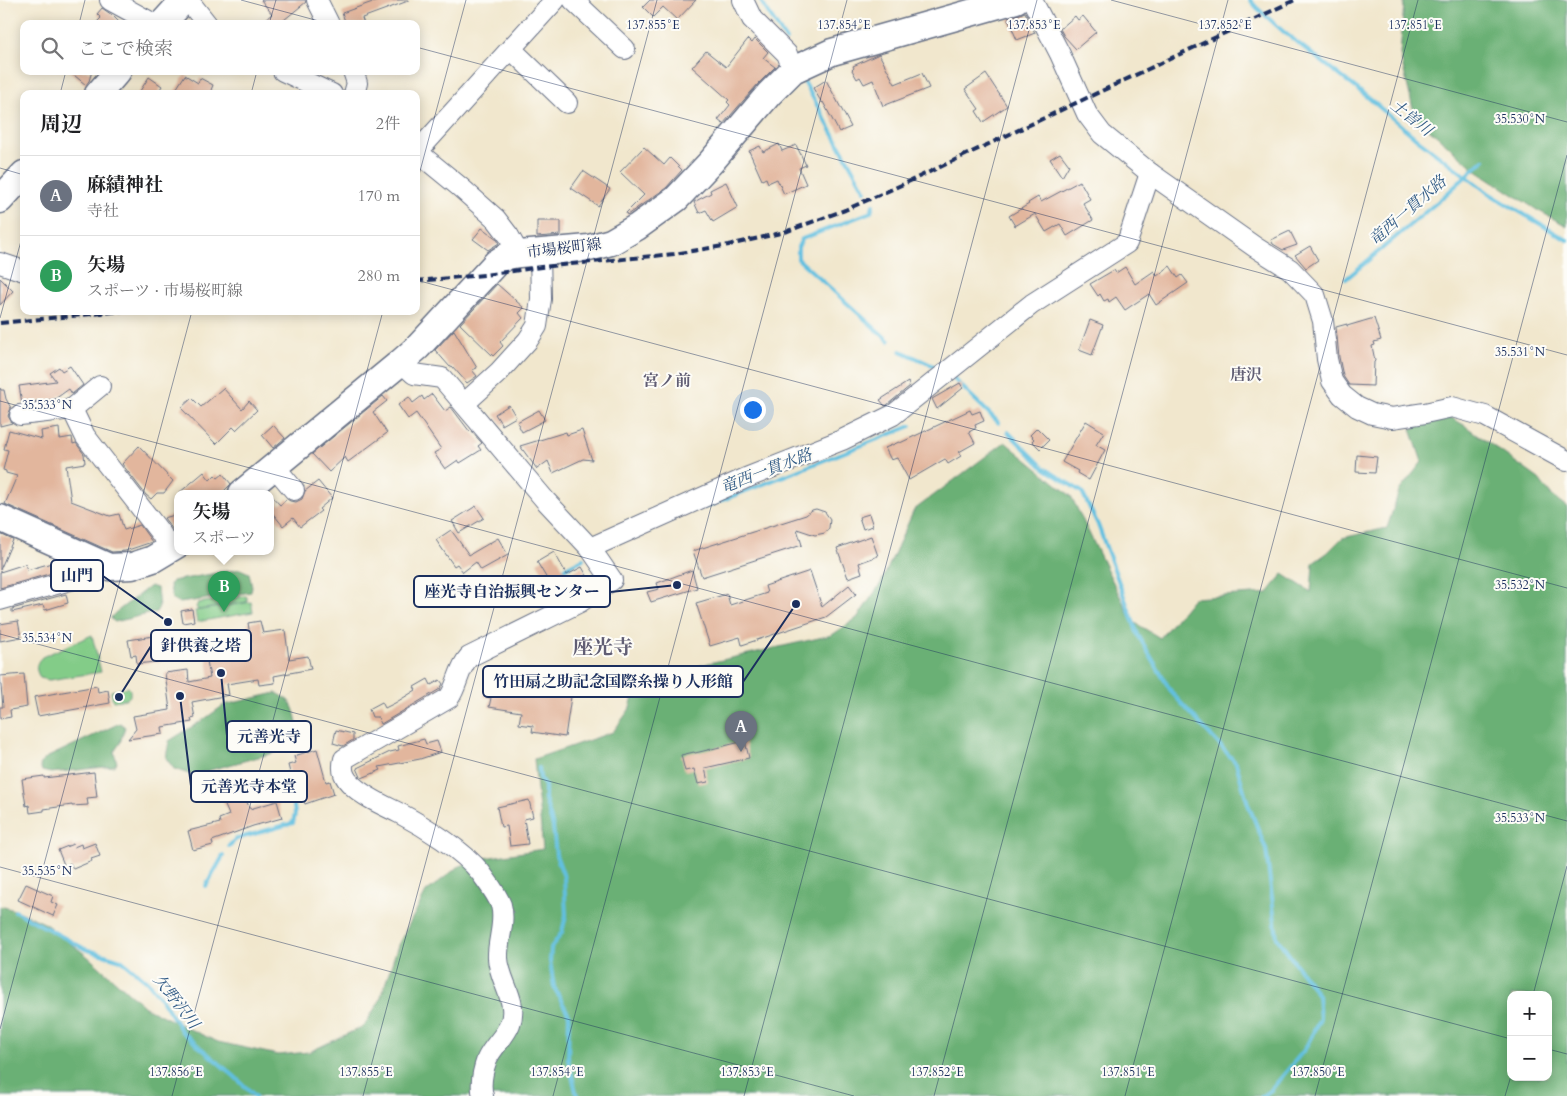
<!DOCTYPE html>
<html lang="ja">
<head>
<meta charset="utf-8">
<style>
  body { margin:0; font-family:Cardo,"Noto Serif JP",serif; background:#f2f2f2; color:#202124 }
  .controls { position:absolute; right:15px; bottom:15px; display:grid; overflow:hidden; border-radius:10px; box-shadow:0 2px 12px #0003 }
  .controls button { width:45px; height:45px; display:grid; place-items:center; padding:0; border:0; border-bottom:1px solid #e0e0e0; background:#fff; color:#202124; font:25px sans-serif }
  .you { position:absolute; left:752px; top:409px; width:18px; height:18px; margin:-12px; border:4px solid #fff; border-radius:50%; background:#1a73e8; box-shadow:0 0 0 8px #1a73e833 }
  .badge { display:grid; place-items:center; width:32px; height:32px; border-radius:50%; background:#1a73e8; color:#fff; font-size:16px; font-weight:700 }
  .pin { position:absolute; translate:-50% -41px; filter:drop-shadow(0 1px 2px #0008) }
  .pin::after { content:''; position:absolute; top:26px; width:18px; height:15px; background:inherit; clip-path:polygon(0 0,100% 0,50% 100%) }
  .popup { position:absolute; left:174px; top:490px; width:100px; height:65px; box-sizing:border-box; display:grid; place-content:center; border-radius:10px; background:#fff; filter:drop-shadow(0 1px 4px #0005); font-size:16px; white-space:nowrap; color:#757577 }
  .popup b { font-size:19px; color:#202124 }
  .popup::after { content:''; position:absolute; left:50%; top:100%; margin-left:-10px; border:10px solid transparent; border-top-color:#fff }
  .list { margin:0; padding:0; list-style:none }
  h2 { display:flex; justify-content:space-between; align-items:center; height:65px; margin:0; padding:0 20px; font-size:21px }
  h2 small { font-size:16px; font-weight:400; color:#757577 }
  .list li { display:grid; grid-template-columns:32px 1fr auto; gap:15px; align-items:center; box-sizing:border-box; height:80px; padding:0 20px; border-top:1px solid #e0e0e0 }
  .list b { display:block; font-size:19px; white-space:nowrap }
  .list p { margin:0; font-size:16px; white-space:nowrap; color:#757577 }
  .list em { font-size:16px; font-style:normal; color:#757577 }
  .icon { flex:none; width:28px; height:28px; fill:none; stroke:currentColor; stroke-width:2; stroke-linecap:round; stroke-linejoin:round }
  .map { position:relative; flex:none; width:1567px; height:1096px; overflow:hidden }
  .search { position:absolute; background:#fff; box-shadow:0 2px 12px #0003; left:20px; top:20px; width:400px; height:55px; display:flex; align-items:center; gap:12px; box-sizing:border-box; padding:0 18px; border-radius:10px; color:#757577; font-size:19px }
  .panel { position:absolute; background:#fff; box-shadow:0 2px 12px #0003; left:20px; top:90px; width:400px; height:225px; border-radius:10px }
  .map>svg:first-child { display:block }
  .green { fill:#83cc88; stroke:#4f7e73 }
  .forest { fill:#6ab074; stroke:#427069; fill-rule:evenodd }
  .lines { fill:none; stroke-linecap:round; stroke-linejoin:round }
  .stream { stroke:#62c0e0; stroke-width:4 }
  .building { fill:#e2b69d }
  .minor-casing { stroke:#666f85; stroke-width:22 }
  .major-casing { stroke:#666f85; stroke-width:29 }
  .minor { stroke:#fff; stroke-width:20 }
  .major { stroke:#fff; stroke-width:26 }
  .rail { stroke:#1b2f5e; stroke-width:4; stroke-dasharray:8 4; stroke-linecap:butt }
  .ticks { fill:none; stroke:#1b2f5e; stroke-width:1; stroke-opacity:0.45 }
  .labels { text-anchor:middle; stroke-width:4; stroke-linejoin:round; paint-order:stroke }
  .street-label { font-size:15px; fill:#1b2f5e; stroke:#fdfcf7 }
  .water-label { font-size:16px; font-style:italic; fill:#305a85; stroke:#fdfcf7 }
  .neighbourhood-label { font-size:16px; font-weight:bold; fill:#615e74; stroke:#fdfcf7 }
  .district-label { font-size:20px; font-weight:bold; fill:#615e74; stroke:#fdfcf7 }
  .ticks-label { font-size:12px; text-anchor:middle; fill:#1b2f5e; stroke:#fdfcf7; stroke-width:4; stroke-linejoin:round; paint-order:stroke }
  .leader { fill:none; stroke:#1b2f5e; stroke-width:2 }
  .callout-dot { fill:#1b2f5e; stroke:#fdfcf7; stroke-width:2 }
  .callout { fill:#fdfcf7; stroke:#1b2f5e; stroke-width:2 }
  .callout-label { font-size:16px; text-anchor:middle; font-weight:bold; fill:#1b2f5e }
</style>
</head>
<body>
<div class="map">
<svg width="1567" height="1096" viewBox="0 0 1567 1096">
  <rect width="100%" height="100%" fill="#fdfcf7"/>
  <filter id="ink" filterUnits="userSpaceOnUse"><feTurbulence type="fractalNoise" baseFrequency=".02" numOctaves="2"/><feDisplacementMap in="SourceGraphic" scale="10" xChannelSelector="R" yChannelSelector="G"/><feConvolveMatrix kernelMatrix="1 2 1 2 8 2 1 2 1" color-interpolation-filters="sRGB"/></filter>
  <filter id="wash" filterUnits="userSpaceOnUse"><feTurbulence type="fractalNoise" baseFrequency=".0096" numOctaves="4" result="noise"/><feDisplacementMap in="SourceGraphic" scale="20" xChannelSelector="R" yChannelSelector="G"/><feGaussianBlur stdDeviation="1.12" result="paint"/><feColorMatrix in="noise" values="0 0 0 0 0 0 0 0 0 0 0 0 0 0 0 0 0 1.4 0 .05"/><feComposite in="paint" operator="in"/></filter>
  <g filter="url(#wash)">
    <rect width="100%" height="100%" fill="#f1e7cd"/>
    <g class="green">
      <polygon points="246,596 247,597 247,602 198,610 196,607 198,603"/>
      <polygon points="251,602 253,612 197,622 195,611"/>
      <path d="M92,635L101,672L49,680L40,678C35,668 35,665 42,657Z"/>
      <polygon points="193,644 196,657 183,660 180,646"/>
      <polygon points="128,687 130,690 130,696 127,699 113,701 111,691"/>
    </g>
    <g class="forest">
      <polygon points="1406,0 1567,0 1567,226 1537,210 1476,170 1415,117 1400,54 1404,3"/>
      <path d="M1450,417L1464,425L1539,479L1551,495L1567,507V1096H0V906L18,911L44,923L86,955L145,1007L183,1026L218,1042L278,1055L309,1052L364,1026L380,1000L398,945L426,892L458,867L478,859L543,849L534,759L613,732L629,710L637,685L709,663L832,635L857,618L881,583L914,510L1005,442L1071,496L1132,621L1160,638L1193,598L1268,593L1283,574L1311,592L1313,563L1327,553L1342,538L1387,528L1399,491L1422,462L1411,429L1424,423ZM1511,995H1548V1077H1511Z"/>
      <polygon points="240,569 249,573 252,586 251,592 180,603 172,599 170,585 172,581"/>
      <polygon points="150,586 157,588 159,607 156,612 115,622 112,620 111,617 115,613"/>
      <path d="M276,693C294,700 294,710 298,727L286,743L277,752L192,775L174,769L166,758L169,741L203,720L224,705Z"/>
      <polygon points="120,723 125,727 120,743 114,752 117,763 113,766 51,773 42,771 40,765 46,758"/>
    </g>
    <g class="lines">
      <g class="stream">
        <polyline points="760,0 786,40"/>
        <polyline points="1250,0 1257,8 1285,33 1365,95 1417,139 1490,194 1567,240"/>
        <polyline points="802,78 865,191"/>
        <polyline points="873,205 871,212 802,239 798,247 798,259 889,341"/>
        <polyline points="1346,279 1442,198 1484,160"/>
        <polyline points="901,351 938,368"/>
        <polyline points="952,377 999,423"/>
        <polyline points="1008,432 1044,468 1082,492 1098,525 1138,635 1172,693 1236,763 1248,804 1266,849 1277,938 1318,995 1320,1019 1305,1049 1271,1090 1262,1096"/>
        <polyline points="705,507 911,426"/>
        <polyline points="560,571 583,559"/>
        <polyline points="536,583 549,576"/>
        <polyline points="539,768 540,778 545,786 545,799 553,827 556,855 564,877 566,915 562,932 551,948 550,961 554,987 569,1015 568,1059 577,1096"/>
        <polyline points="229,846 236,839 293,823 295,814 292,790"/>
        <polyline points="206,886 223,856"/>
        <polyline points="15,911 85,949 121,960 147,981 163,1001 182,1032 234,1076 255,1096"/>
      </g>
    </g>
    <g id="blocks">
      <g class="building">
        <polygon points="261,0 305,0 306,2 279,24 260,24 272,14"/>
        <polygon points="378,0 408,0 408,1 362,18 364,24 346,24 342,13"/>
        <polygon points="650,0 696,0 677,20 663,7 653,17 643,7"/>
        <polygon points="102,8 112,15 121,24 95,24 101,18 97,14"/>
        <polygon points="1025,12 1035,33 1017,40 1008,19"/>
        <polygon points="1075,16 1078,20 1083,16 1096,32 1076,49 1064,36 1060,29"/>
        <polygon points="748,39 752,43 755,39 768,52 763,58 775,67 758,84 723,124 718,120 730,105 727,102 729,100 692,67 706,51 726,67"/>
        <polygon points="879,54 895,84 922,73 929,88 883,106 873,80 864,84 860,77 857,79 852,70 854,68 853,66"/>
        <polygon points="69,71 92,71 89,81 86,85"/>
        <polygon points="986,74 1007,106 983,122 976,111 979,109 965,89"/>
        <polygon points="185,75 198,83 200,78 213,85 211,90 217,94 173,94"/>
        <polygon points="149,77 162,86 157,94 138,94"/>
        <polygon points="826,80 851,127 839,132 823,102 822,103 813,88"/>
        <polygon points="779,144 782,151 796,145 806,165 799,168 806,184 784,194 777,179 768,183 766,178 762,180 749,151 760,146 763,152"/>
        <polygon points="644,147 664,165 670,158 682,170 666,188 627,215 626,213 644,195 620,172"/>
        <polygon points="1060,153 1069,165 1062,177 1050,159"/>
        <polygon points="583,171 610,189 598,206 571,188"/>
        <polygon points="1080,181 1090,199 1083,203 1093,220 1067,236 1060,224 1046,232 1035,214 1015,226 1009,216 1029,204 1028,203 1038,197 1041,202"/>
        <polygon points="726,182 738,207 713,222 706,210 699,213 694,202 711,193 710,190"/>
        <polygon points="537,221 561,221 561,235 537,237"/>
        <polygon points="482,228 497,239 499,243 488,250 473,239"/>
        <polygon points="1290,231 1297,245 1283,250 1273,244 1271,240"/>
        <polygon points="1310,246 1318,260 1306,268 1295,255"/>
        <polygon points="1170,266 1178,278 1182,275 1188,283 1156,305 1149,294 1125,310 1116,297 1109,302 1108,299 1104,301 1100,294 1098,296 1090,284 1114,270 1116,273 1125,267 1135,284 1154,271 1157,276"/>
        <polygon points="0,278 13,291 0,305"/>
        <polygon points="497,284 524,308 519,313 523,318 500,342 503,346 493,356 460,324"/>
        <polygon points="1374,318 1381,340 1374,342 1375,345 1372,346 1375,361 1374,362 1373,386 1349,385 1343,376 1339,357 1336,327 1347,324 1347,326"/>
        <polygon points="1090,320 1103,325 1092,355 1079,350"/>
        <polygon points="454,330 477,368 472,370 477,376 467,383 452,366 450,367 435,350"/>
        <polygon points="70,366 83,385 72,394 69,389 55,399 22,403 19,386 56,381 50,373 59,367 62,371"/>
        <polygon points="908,382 910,386 887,405 885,406 880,400"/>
        <polygon points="960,383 963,388 937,409 932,399"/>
        <polygon points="0,388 1,390 4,390 6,399 11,408 8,416 12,423 0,426"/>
        <polygon points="223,388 242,409 249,401 257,410 236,430 233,427 216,444 181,408 192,398 201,407"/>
        <polygon points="432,394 445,411 451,407 470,432 471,431 482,443 478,446 481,450 460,463 458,460 445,469 434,453 441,449 416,413 408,419 398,405 409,397 413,403 422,396 424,400"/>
        <polygon points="383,396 387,401 373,412 387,433 348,462 345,457 329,472 312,454"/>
        <polygon points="509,405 516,417 502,425 495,414"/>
        <polygon points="539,410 545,420 522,432 517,422"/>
        <polygon points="970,410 972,414 980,411 984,421 975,425 976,428 969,432 975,443 959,452 961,456 948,464 945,459 909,480 897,458 891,460 885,448 899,442 900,443"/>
        <polygon points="1086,421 1104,432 1096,445 1105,450 1089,480 1077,473 1078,471 1062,462"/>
        <polygon points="273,425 285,438 273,448 262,435"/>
        <polygon points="59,428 60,439 72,437 73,444 76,443 84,454 85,463 66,466 71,501 110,516 119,514 124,530 140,525 152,542 125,551 112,552 5,504 17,476 6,473 6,471 3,470 8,450 4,449 9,430 42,439 41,431"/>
        <polygon points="1037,428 1049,440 1040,449 1032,441 1034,439 1030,435"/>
        <polygon points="582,430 592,460 583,459 553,473 548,461 537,469 520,446 566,432 567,435"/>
        <polygon points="139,446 173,481 164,493 157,493 151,499 146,495 122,464"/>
        <polygon points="1357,455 1377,457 1375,473 1356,472"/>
        <polygon points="204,472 210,480 215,475 218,478 223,474 231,484 222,493 179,493"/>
        <polygon points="318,481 332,498 319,509 321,511 300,527 293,518 283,526 270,510 270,494 280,505 287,499 290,501 296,502 302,499 305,491"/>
        <polygon points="476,506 484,518 459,533 452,521"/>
        <polygon points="816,509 825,512 830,519 829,528 825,533 815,535 797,529 802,545 702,577 693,551 806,515 812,510"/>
        <polygon points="178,514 178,529 173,530 164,518"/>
        <polygon points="869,514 873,526 863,529 859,517"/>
        <polygon points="451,530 469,555 498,538 508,555 481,570 476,562 463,572 457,564 454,566 436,540"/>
        <polygon points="0,534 13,540 0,570"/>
        <polygon points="871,536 878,556 859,563 862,573 848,578 837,548"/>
        <polygon points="554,552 567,575 582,567 590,581 574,592 548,604 542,593 545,591 543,588 550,584 537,562"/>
        <polygon points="56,560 73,567 0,588 0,572 25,564 27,570 55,562"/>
        <polygon points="692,570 697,588 651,602 647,592 659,589 657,583"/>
        <polygon points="810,571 822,607 849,585 856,594 826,617 742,645 740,637 710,646 696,603 727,594 730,605 767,593 765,586"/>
        <polygon points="66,594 68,603 45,610 43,605 12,612 12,609"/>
        <polygon points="192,609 194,621 183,623 181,611"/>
        <polygon points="18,621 21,637 0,641 0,624"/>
        <polygon points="260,621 263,633 285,630 289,659 308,656 311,669 274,676 275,683 259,685 258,679 227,684 229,695 192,702 195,718 191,719 192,722 162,727 163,734 128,739 136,729 133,716 170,710 165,673 188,670 189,682 210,678 205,649 251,641 248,623"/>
        <polygon points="160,635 163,661 137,664 136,655 131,656 128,640"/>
        <polygon points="24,674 27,707 10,710 11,717 0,719 0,707 3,707 0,676"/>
        <polygon points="493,675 547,683 546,687 572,690 565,737 532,732 533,726 519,724 521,712 489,707 491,698 484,697 486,685 492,686"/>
        <polygon points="428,679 431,685 440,680 443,684 440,689 381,724 378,717 372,717 369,709 382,702 385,708 395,703 416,690 414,687"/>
        <polygon points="97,686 98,692 108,690 110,703 38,716 34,697"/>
        <polygon points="336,730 353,734 353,740 343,746 333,743"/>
        <polygon points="424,739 426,744 437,741 441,752 420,759 379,767 381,770 362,778 361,777 357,768 390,752 399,750 398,746"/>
        <polygon points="745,741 749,758 705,768 708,782 698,784 694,769 685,771 681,755 694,752 695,753"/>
        <polygon points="317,749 326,782 330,781 334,794 305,804 296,776 291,777 288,765 296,763 294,756"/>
        <polygon points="94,772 97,797 87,798 88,805 72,806 72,805 44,809 44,811 30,813 29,805 26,806 22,779 44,776 44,778"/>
        <polygon points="234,773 250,809 277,801 282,818 253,826 212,841 213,845 193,850 188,831 220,823 219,819 229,815 215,782"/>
        <polygon points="529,800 533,817 524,819 528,844 510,846 507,826 501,827 497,807"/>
        <polygon points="95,843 100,856 91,859 92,861 73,869 70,863 65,867 58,850 73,844 74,847 81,844 82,848"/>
        <polygon points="26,884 53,896 51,902 58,905 53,916 18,900"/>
      </g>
    </g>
  </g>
  <g filter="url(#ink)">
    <use href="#blocks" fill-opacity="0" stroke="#666f85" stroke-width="1"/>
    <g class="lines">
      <g class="minor-casing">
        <g id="minor">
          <polyline points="110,0 154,24"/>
          <polyline points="188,0 207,24"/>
          <polyline points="317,0 329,24"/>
          <polyline points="573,0 625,49"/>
          <polyline points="743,0 752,19 787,54 793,70"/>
          <polyline points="1032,0 1060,54 1087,114 1102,134 1150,173 1255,247 1290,269 1315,295 1323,321 1327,359 1332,381 1342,395 1357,407 1372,414 1392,418 1425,413 1452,407 1485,416 1567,461"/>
          <polyline points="511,49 567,103"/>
          <polyline points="283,71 332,94"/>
          <polyline points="353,71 357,83 354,94"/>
          <polyline points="416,151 460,187 496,219 509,236 519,254"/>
          <polyline points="417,152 555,0"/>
          <polyline points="0,263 24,271"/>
          <path d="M401,362L414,374L442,378L545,500L590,548L612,580L580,602L469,657C458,669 458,685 449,698L344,759C341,771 344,778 353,786C366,798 383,805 399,813C424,826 463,850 481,873C488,883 497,894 501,905C506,923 497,941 498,958C499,981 519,1001 510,1024C505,1037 493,1046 487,1059C483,1070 480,1085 483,1096"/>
          <polyline points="465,403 499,372 528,340 537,326 541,299 540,253"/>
          <polyline points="72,409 85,436 162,535 168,550"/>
          <polyline points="20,415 72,409 100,386"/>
          <polyline points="274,466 294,490"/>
          <polyline points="590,548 746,478 842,440 893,415 1032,304 1127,243 1150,173"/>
          <polyline points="0,600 95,573 109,567"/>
        </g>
      </g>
      <g class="major-casing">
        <g id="major">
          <polyline points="162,24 184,0"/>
          <polyline points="98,94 118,71"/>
          <polyline points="0,200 24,174"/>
          <polyline points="242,493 401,362 418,347 496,263 507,256 519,254 589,248 611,242 637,227 676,199 711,162 769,94 793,70 832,52 1016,0"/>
          <polyline points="0,518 109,567 132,566 153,559 178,544"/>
        </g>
      </g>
      <use href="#minor" class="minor"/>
      <use href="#major" class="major"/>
      <g class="rail">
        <polyline points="416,281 484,275 541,267 674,254 729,245 785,232 845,210 908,182 1295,0"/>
        <polyline points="0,323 123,311"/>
      </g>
    </g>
  </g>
  <path class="ticks" d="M241,0L330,24M1111,0L1567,122M79,24L85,0M269,24L276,0M416,47L1567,355M60,94L66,71M251,94L257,71M0,168L24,175M416,186L466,0M416,280L1567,588M0,318L24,230M0,401L1567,821M0,634L1511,1039M0,867L854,1096M1533,995L1567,866M0,1029L192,311M1548,1049L1567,1054M172,1096L383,311M363,1096L657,0M553,1096L847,0M744,1096L1037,0M934,1096L1228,0M1125,1096L1418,0M1315,1096L1567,155M1505,1096L1511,1076"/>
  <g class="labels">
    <g class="street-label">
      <text transform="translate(564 248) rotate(-7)" y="5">市場桜町線</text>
    </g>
    <g class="water-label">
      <text transform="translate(1412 117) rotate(38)" y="6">土曽川</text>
      <text transform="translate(1407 210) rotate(-41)" y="6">竜西一貫水路</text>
      <text transform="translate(766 470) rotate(-21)" y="6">竜西一貫水路</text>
      <text transform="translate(177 1001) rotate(52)" y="6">欠野沢川</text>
    </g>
    <g class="neighbourhood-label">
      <text x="1246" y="380">唐沢</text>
      <text x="667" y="386">宮ノ前</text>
    </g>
    <g class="district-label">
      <text x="603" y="654">座光寺</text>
    </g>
  </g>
  <g class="ticks-label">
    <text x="653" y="29">137.855°E</text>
    <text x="844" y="29">137.854°E</text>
    <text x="1034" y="29">137.853°E</text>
    <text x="1225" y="29">137.852°E</text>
    <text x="1415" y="29">137.851°E</text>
    <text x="1520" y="123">35.530°N</text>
    <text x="1520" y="356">35.531°N</text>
    <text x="47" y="409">35.533°N</text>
    <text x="1520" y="589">35.532°N</text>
    <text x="47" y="642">35.534°N</text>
    <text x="1520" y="822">35.533°N</text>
    <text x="47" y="875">35.535°N</text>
    <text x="176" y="1076">137.856°E</text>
    <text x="366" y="1076">137.855°E</text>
    <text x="557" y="1076">137.854°E</text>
    <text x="747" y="1076">137.853°E</text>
    <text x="937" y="1076">137.852°E</text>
    <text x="1128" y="1076">137.851°E</text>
    <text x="1318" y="1076">137.850°E</text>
  </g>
  <path class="leader" d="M168 622L103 576M677 585L610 592M119 697L151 646M796 604L743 682M221 673L227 736M180 696L191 786"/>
  <g class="callout-dot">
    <circle cx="168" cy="622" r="5"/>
    <circle cx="677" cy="585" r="5"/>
    <circle cx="119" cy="697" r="5"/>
    <circle cx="796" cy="604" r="5"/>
    <circle cx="221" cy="673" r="5"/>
    <circle cx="180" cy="696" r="5"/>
  </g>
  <g class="callout">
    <rect x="51" y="560" width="52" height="31" rx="5"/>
    <rect x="414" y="576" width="196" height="31" rx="5"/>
    <rect x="151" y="630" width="100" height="31" rx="5"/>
    <rect x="483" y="666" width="260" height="31" rx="5"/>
    <rect x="227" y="721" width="84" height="31" rx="5"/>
    <rect x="191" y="771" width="116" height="31" rx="5"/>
  </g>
  <g class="callout-label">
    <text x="77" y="581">山門</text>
    <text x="512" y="597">座光寺自治振興センター</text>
    <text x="201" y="651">針供養之塔</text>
    <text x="613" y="687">竹田扇之助記念国際糸操り人形館</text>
    <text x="269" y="742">元善光寺</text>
    <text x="249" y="792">元善光寺本堂</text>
  </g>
</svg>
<div class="controls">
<button>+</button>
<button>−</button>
</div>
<div class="you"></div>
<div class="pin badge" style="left:741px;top:752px;background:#6b7280">A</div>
<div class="pin badge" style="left:224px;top:612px;background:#2e9e5b">B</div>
<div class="popup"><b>矢場</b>スポーツ</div>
<div class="search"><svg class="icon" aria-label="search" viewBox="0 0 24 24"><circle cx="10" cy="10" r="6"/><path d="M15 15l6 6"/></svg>ここで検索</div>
<section class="panel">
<h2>周辺<small>2件</small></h2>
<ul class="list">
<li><span class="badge" style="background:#6b7280">A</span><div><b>麻績神社</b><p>寺社</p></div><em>170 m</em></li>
<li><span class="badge" style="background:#2e9e5b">B</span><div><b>矢場</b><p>スポーツ · 市場桜町線</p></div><em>280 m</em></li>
</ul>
</section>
</div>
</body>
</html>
